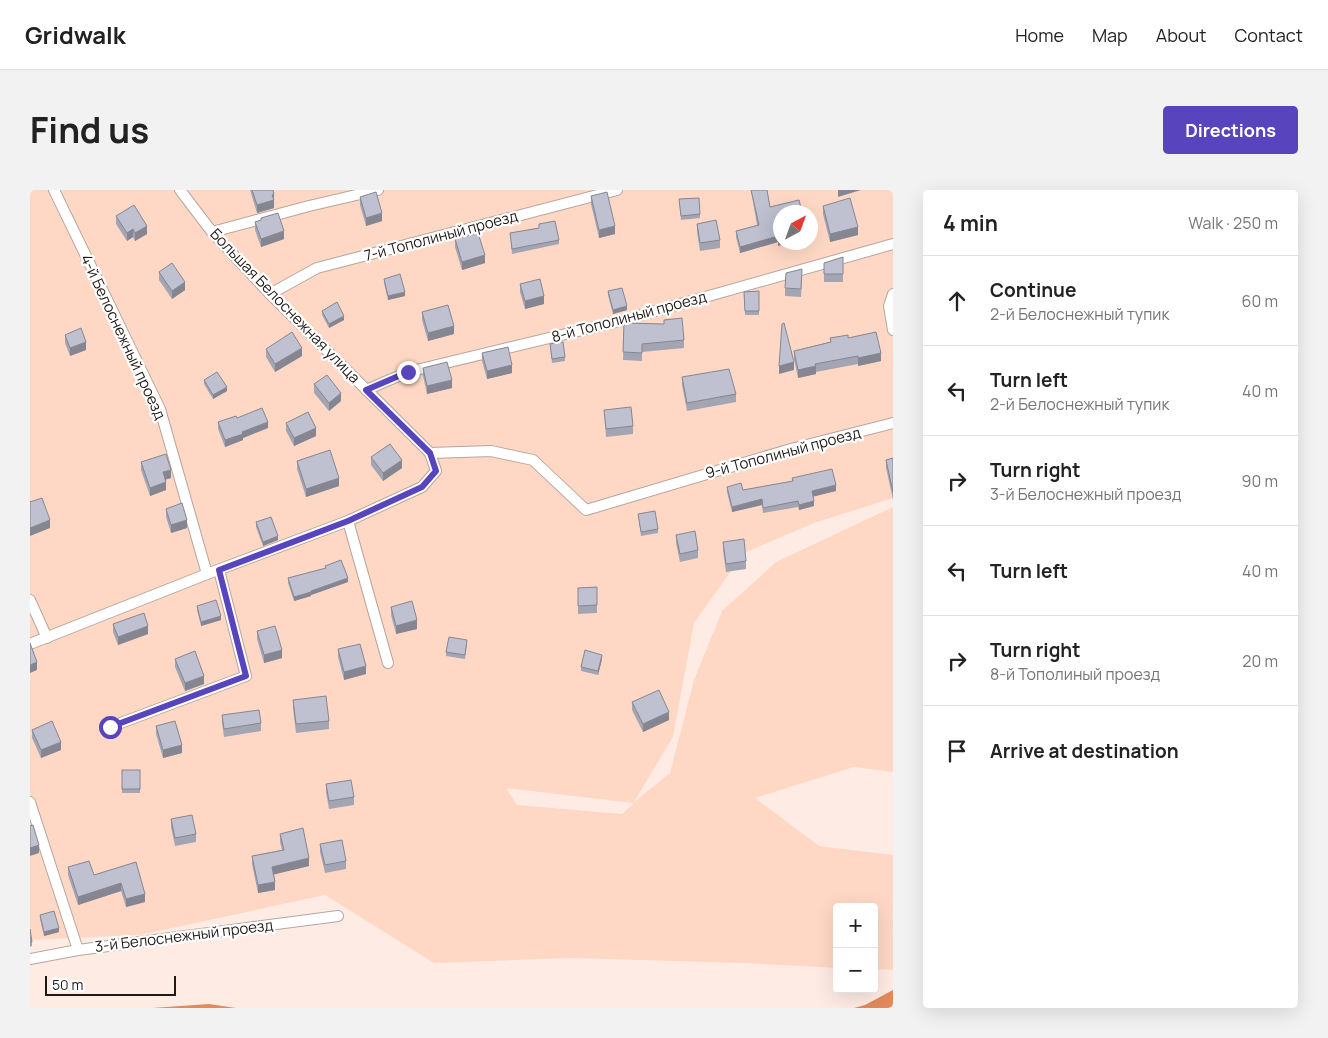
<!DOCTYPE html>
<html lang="en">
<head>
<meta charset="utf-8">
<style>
  body { margin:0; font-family:Manrope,sans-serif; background:#f2f2f2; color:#222 }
  .controls { position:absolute; right:15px; bottom:15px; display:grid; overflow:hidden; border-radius:5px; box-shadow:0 5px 20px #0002 }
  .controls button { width:45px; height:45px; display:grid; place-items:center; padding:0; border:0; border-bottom:1px solid #e0e0e0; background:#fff; color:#222; font:25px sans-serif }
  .compass { position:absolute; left:743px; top:15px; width:45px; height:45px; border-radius:50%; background:#fff; box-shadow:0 5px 20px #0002; rotate:41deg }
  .scale { position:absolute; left:15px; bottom:12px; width:131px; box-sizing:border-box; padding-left:5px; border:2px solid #201a17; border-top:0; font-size:14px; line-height:18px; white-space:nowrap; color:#201a17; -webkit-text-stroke:4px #fff; paint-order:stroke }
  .stop { position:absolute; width:15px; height:15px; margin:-11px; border:4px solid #5844bc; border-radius:50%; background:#fff }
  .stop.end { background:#5844bc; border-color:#fff; box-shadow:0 1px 5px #0008 }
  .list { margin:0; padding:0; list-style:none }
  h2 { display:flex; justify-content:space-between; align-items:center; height:65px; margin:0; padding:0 20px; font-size:21px }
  h2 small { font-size:16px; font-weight:400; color:#767676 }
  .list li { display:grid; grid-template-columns:32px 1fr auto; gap:15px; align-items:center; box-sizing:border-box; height:90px; padding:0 20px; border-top:1px solid #e0e0e0 }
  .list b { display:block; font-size:19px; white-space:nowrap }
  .list p { margin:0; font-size:16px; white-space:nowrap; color:#767676 }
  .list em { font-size:16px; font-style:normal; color:#767676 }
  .icon { flex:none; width:28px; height:28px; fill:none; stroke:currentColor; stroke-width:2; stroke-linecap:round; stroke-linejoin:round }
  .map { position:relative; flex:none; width:863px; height:818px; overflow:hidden; border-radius:5px }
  header { display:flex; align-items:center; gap:30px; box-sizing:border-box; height:70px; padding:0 25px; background:#fff; border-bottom:1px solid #e0e0e0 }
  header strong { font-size:24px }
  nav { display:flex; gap:28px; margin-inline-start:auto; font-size:18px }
  .intro { display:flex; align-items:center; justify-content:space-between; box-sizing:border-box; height:120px; padding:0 30px }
  h1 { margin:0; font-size:35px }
  .button { padding:12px 22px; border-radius:5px; background:#5844bc; color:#fff; font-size:18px; font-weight:700 }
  main { display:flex; gap:30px; padding:0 30px }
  aside { flex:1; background:#fff; border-radius:5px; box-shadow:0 5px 20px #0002 }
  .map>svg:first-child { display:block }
  .green { fill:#fed8c5; fill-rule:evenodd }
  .water { fill:#e28a5a }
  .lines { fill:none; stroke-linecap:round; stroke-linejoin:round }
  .service-casing { stroke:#b6a69e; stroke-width:12 }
  .service { stroke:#fff; stroke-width:10 }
  .wall { fill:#a4a5b3 }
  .shaded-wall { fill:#868692 }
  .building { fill:#bfc0d0; stroke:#868692 }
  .route { stroke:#5844bc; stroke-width:6 }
  .labels { text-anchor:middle; stroke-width:4.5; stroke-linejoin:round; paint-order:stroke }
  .street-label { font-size:15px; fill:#201a17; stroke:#fff }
</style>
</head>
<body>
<header>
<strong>Gridwalk</strong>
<nav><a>Home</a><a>Map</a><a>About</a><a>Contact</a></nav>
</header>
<div class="intro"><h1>Find us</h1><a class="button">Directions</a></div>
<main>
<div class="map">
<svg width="863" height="818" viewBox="0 0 863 818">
  <rect width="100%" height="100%" fill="#feece4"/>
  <path class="green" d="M0,0H863V308L784,333L714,363L664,433L643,547L604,612L640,583L664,490L692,421L746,372L863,317V582L824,577L725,608L789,656L863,665V780L844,779V717H807V778L713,773L541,768L404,773L295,705L110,745L0,750ZM751,22H781V52H751ZM476,598L603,613V614L592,624L487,615Z"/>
  <g class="water">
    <polygon points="863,800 863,818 824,818 835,815"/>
    <polygon points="179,814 206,818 122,818"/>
  </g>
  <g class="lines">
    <g class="service-casing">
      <g id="service">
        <polyline points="24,0 130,219 177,384"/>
        <polyline points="182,42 279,16 348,0"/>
        <polyline points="240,104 287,78 587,0"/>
        <polyline points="863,104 859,116 863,140"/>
        <polyline points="336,200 378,182 590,131 863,54"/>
        <polyline points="400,263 461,261 503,270 556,320 761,259 863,233"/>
        <polyline points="318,331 358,473"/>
        <polyline points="0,410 17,448"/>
        <polyline points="0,454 177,384 318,331 392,297 406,281 400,263 240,104 182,42 150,0"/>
        <polyline points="80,537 216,486 189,380"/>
        <polyline points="0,612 48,760"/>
        <polyline points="0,769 48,760 308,726"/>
      </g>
    </g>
    <use href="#service" class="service"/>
  </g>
  <g class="wall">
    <polygon points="220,0 243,0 244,12 244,18 227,23"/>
    <polygon points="721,0 737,0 740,17 769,10 748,56 748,52 710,63 706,47 706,41 727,35"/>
    <polygon points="561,6 585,44 569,48 561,14"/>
    <polygon points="330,7 352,31 336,36 330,15"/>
    <polygon points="649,9 670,24 670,28 651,30"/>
    <polygon points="793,16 828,45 800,52 793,24"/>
    <polygon points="86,26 117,44 105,51 103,47 97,51 86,34"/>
    <polygon points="231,28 254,49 231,57 225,40 225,32 231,30"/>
    <polygon points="509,34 529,50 529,54 482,64 480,43 509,38"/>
    <polygon points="667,34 690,50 690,58 670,61 667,42"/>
    <polygon points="425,49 455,73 432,80 425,57"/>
    <polygon points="813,67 813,92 794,92 794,73"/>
    <polygon points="129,82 155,100 142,109 129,90"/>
    <polygon points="772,87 771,107 755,106 755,98"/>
    <polygon points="354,89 375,106 358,110 354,93"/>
    <polygon points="490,94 514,114 495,119 490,102"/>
    <polygon points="578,101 597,120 583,124 578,105"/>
    <polygon points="729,101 729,125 715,125 714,102"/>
    <polygon points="292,121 314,130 299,138 292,125"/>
    <polygon points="392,122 424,144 398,151 392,130"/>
    <polygon points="594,133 654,150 654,158 612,162 612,171 593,170"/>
    <polygon points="35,145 56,160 40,166 35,153"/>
    <polygon points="800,148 818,148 851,171 828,176 828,174 786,182 786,184 768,188 764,169 764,161 800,152"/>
    <polygon points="520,154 535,167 535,171 522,173"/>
    <polygon points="236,159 272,166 245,182 236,167"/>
    <polygon points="452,163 482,183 457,189 452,171"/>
    <polygon points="393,178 422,198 397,204 393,186"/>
    <polygon points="652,187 706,204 706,212 657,221 652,195"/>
    <polygon points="174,190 197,201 183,209 174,194"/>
    <polygon points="284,194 311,211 299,221 284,203"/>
    <polygon points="574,220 603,236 603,244 576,247"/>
    <polygon points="207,228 238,238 213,248 213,250 195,257 188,239 188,232"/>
    <polygon points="256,233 286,246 264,256 256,241"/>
    <polygon points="341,267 372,278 353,291 341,275"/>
    <polygon points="863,268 863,310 856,278 856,270"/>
    <polygon points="267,271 309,296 276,307 267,279"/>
    <polygon points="111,272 141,288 135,290 136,300 120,306 111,280"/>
    <polygon points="762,288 806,301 783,306 784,316 769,320 768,317 733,323 732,315 702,322 697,302 697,297 713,300 762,291"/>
    <polygon points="136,319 157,338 141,343 136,327"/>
    <polygon points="608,324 628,339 628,343 611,346"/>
    <polygon points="226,332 248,350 233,356 226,337"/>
    <polygon points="646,345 668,360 668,368 650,372 646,353"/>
    <polygon points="693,352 716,371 716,379 696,382 693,360"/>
    <polygon points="295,376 318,392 281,405 281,406 264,411 258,393 258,388 295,379"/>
    <polygon points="567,397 567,423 548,424 548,398"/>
    <polygon points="167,416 191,430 171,436 167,420"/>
    <polygon points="361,417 387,439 366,444 361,425"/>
    <polygon points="83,434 118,444 88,455 83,442"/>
    <polygon points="227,441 252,468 234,473 227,449"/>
    <polygon points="437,454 435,469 416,466 416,462"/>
    <polygon points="308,459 336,484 314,490 308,467"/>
    <polygon points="145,469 174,494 155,501 145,477"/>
    <polygon points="572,469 568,485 551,481 551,477"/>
    <polygon points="263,510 299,531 299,539 266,543 263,518"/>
    <polygon points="602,512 639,530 613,542 602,520"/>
    <polygon points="192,525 231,533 231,541 194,547 192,533"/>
    <polygon points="126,536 152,563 133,568 126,544"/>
    <polygon points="2,540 31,560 11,568 2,548"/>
    <rect x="92" y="580" width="18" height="23"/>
    <polygon points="296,594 324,607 324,615 299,619 296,602"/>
    <polygon points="141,629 166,644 166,652 145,656 141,637"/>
    <polygon points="250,644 279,676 244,684 245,700 228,703 222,674 222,666 252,660 250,652"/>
    <polygon points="290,654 316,671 316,679 295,683 290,662"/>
    <polygon points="106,672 115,712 96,717 91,701 48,715 38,685 38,677 64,685"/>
    <polygon points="10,725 29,742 14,746 10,729"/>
    <polygon points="0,739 2,752 2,756 0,757"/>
  </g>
  <g class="shaded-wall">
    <polygon points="808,0 831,0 808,7"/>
    <polygon points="244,4 244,18 227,23 227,15 242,5"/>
    <polygon points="352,23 352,31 336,36 336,28"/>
    <polygon points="117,36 117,44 105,51 105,43"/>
    <polygon points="585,36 585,44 569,48 569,40"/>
    <polygon points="828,37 828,45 800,52 800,44"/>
    <polygon points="103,39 103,47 97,51 97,43"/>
    <polygon points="254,41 254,49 231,57 231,49"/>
    <polygon points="748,46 748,52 710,63 710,57"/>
    <polygon points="748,49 750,49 750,52 761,52 748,56"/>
    <polygon points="455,65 455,73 432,80 432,72"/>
    <polygon points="155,92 155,100 142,109 142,101"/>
    <polygon points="375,102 375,106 358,110 358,106"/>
    <polygon points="514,106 514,114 495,119 495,111"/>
    <polygon points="597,116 597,120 583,124 583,120"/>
    <polygon points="314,126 314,130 299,138 299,134"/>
    <polygon points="424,136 424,144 398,151 398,143"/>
    <polygon points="56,152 56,160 40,166 40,158"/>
    <polygon points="272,158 272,166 245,182 245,174"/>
    <polygon points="851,163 851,171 828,176 828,168"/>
    <polygon points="764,172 764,180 749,184 749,176"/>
    <polygon points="482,175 482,183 457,189 457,181"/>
    <polygon points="786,176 786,184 768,188 768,180"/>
    <polygon points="422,190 422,198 397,204 397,196"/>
    <polygon points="197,197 197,201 183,209 183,205"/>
    <polygon points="311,203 311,211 299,221 299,213"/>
    <polygon points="238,232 238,238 213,248 213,250 195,257 195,250 212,242"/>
    <polygon points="286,238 286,246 264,256 264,248"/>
    <polygon points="372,270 372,278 353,291 353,283"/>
    <polygon points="141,280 141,288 133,290 133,282"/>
    <polygon points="309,288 309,296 276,307 276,299"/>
    <polygon points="136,292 136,300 120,306 120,298"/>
    <polygon points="806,295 806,301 782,307 782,301"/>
    <polygon points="732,309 732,315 702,322 702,317"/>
    <polygon points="784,311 784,316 769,320 769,315"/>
    <polygon points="20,330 20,338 0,346 0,338"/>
    <polygon points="157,330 157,338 141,343 141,335"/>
    <polygon points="248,346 248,350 233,356 233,352"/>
    <polygon points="318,388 318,392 281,405 281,406 264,411 264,407"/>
    <polygon points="191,426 191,430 171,436 171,432"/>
    <polygon points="387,430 387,439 366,444 366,436"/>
    <polygon points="118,436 118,444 88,455 88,447"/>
    <polygon points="252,460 252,468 234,473 234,465"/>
    <polygon points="572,465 572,469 568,485 568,481"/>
    <polygon points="7,472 7,480 0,483 0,475"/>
    <polygon points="336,476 336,484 314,490 314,482"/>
    <polygon points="174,486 174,494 155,501 155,493"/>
    <polygon points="639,522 639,530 613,542 613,534"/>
    <polygon points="31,552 31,560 11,568 11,560"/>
    <polygon points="152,555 152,563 133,568 133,560"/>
    <polygon points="9,655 9,663 0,666 0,658"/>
    <polygon points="279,668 279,676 242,685 242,677"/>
    <polygon points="245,692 245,700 228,703 228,695"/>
    <polygon points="91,693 91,701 48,715 48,707"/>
    <polygon points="115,704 115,712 96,717 96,709"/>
    <polygon points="29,738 29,742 14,746 14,742"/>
  </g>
  <g class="building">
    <polygon points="222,0 243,0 244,4 242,5 244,10 227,15"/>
    <polygon points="721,0 737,0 740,17 769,10 772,22 750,22 750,49 748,49 748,46 710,57 706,41 729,35"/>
    <polygon points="346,2 352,23 336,28 330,7"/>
    <polygon points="577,2 585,36 569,40 561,6"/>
    <polygon points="669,8 670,24 651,26 649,9"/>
    <polygon points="820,8 828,37 800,44 793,16"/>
    <polygon points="104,15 117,36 105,43 103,39 97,43 86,26"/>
    <polygon points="248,23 254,41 231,49 225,32 231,30 231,28"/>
    <polygon points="686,30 690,50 670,53 667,34"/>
    <polygon points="525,31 529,50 482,59 480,43 509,38 509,34"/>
    <polygon points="448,43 455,65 432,72 425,49"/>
    <polygon points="813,67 813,84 794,84 794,73"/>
    <polygon points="142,73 155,92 142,101 129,82"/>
    <polygon points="772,79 771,99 755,98 756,83"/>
    <polygon points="370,84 375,102 358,106 354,89"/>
    <polygon points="510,89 514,106 495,111 490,94"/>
    <polygon points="592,98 597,116 583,120 578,101"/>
    <polygon points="729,101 729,121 715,121 714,102"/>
    <polygon points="307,112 314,126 299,134 292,121"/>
    <polygon points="418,115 424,136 398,143 392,122"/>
    <polygon points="652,128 654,150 612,154 612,163 593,162 594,133 634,134 634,130"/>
    <polygon points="754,133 764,172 749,176 752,134"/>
    <polygon points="51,138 56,152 40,158 35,145"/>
    <polygon points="262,142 272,158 245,174 236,159"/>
    <polygon points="846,142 851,163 828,168 828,166 785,174 786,176 768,180 764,161 801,152 800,148 818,145 818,148"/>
    <polygon points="533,152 535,167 522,169 520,154"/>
    <polygon points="478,157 482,175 457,181 452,163"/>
    <polygon points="417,172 422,190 397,196 393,178"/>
    <polygon points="699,179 706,204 657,213 652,187"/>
    <polygon points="187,182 197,197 183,205 174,190"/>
    <polygon points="297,185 311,203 299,213 284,194"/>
    <polygon points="601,217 603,236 576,239 574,220"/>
    <polygon points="232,218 238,232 212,242 213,244 195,250 188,232 206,226 207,228"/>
    <polygon points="278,222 286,238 264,248 256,233"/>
    <polygon points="360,254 372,270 353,283 341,267"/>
    <polygon points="300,260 309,288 276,299 267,271"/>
    <polygon points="136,264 141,280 133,282 136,292 120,298 111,272"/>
    <polygon points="863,268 863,302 856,270"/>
    <polygon points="802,279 806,295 782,301 784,311 769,315 768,311 733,318 732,309 702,317 697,297 711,293 713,300 763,291 762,288"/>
    <polygon points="12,308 20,330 0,338 0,312"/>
    <polygon points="152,313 157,330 141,335 136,319"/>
    <polygon points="625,321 628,339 611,342 608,324"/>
    <polygon points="241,327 248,346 233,352 226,332"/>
    <polygon points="665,341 668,360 650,364 646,345"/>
    <polygon points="714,349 716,371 696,374 693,352"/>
    <polygon points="311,370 318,388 281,401 281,402 264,407 258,388 296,378 295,376"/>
    <polygon points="567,397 567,415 548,416 548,398"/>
    <polygon points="186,410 191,426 171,432 167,416"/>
    <polygon points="382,411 387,430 366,436 361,417"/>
    <polygon points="114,423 118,436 88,447 83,434"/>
    <polygon points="245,436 252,460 234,465 227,441"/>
    <polygon points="419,447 437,450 435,465 416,462"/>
    <polygon points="0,453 7,472 0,475"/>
    <polygon points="330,454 336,476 314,482 308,459"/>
    <polygon points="555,460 572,465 568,481 551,477"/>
    <polygon points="165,461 174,486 155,493 145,469"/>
    <polygon points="629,500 639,522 613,534 602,512"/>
    <polygon points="296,506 299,531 266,534 263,510"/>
    <polygon points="229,520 231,533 194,539 192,525"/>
    <polygon points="22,531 31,552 11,560 2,540"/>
    <polygon points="145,531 152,555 133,560 126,536"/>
    <rect x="92" y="580" width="18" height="19"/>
    <polygon points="321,590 324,607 299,611 296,594"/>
    <polygon points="162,625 166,644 145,648 141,629"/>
    <polygon points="3,635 9,655 0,658 0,636"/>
    <polygon points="273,638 279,668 242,677 245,692 228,695 222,666 254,660 250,644"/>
    <polygon points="312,650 316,671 295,675 290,654"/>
    <polygon points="59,671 64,685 106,672 115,704 96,709 91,693 48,707 38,677"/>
    <polygon points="24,721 29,738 14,742 10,725"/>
    <polygon points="0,739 2,752 0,752"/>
  </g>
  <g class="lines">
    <polyline class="route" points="80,537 216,486 189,380 318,331 392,297 406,281 400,263 336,200 378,182"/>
  </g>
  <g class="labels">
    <g class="street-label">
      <text transform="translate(411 46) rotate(-15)" y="5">7-й Тополиный проезд</text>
      <text transform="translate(255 116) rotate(46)" y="5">Большая Белоснежная улица</text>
      <text transform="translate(599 127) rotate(-15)" y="5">8-й Тополиный проезд</text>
      <text transform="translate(93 147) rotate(65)" y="5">4-й Белоснежный проезд</text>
      <text transform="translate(753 263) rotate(-15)" y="5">9-й Тополиный проезд</text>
      <text transform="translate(154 746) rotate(-7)" y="5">3-й Белоснежный проезд</text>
    </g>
  </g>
</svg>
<div class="controls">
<button>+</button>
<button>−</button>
</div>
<svg class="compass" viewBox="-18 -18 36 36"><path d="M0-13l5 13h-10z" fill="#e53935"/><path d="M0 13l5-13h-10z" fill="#767676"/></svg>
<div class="scale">50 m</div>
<div class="stop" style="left:80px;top:537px"></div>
<div class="stop end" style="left:378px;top:182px"></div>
</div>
<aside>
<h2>4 min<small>Walk · 250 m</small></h2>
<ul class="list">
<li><svg class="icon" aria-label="ahead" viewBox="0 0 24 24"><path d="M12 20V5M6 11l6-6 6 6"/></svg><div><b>Continue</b><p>2-й Белоснежный тупик</p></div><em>60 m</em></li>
<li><svg class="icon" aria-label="left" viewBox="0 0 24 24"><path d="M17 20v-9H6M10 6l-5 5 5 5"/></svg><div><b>Turn left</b><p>2-й Белоснежный тупик</p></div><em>40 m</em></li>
<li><svg class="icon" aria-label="right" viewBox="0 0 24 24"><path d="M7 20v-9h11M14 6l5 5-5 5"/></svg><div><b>Turn right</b><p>3-й Белоснежный проезд</p></div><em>90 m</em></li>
<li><svg class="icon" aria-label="left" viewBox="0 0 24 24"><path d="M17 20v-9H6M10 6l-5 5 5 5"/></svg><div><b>Turn left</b></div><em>40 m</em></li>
<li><svg class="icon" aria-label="right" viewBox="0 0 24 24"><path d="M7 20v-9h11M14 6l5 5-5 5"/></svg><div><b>Turn right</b><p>8-й Тополиный проезд</p></div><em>20 m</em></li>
<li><svg class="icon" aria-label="arrive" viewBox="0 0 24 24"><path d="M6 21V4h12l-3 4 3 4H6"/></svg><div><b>Arrive at destination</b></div></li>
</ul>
</aside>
</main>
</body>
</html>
